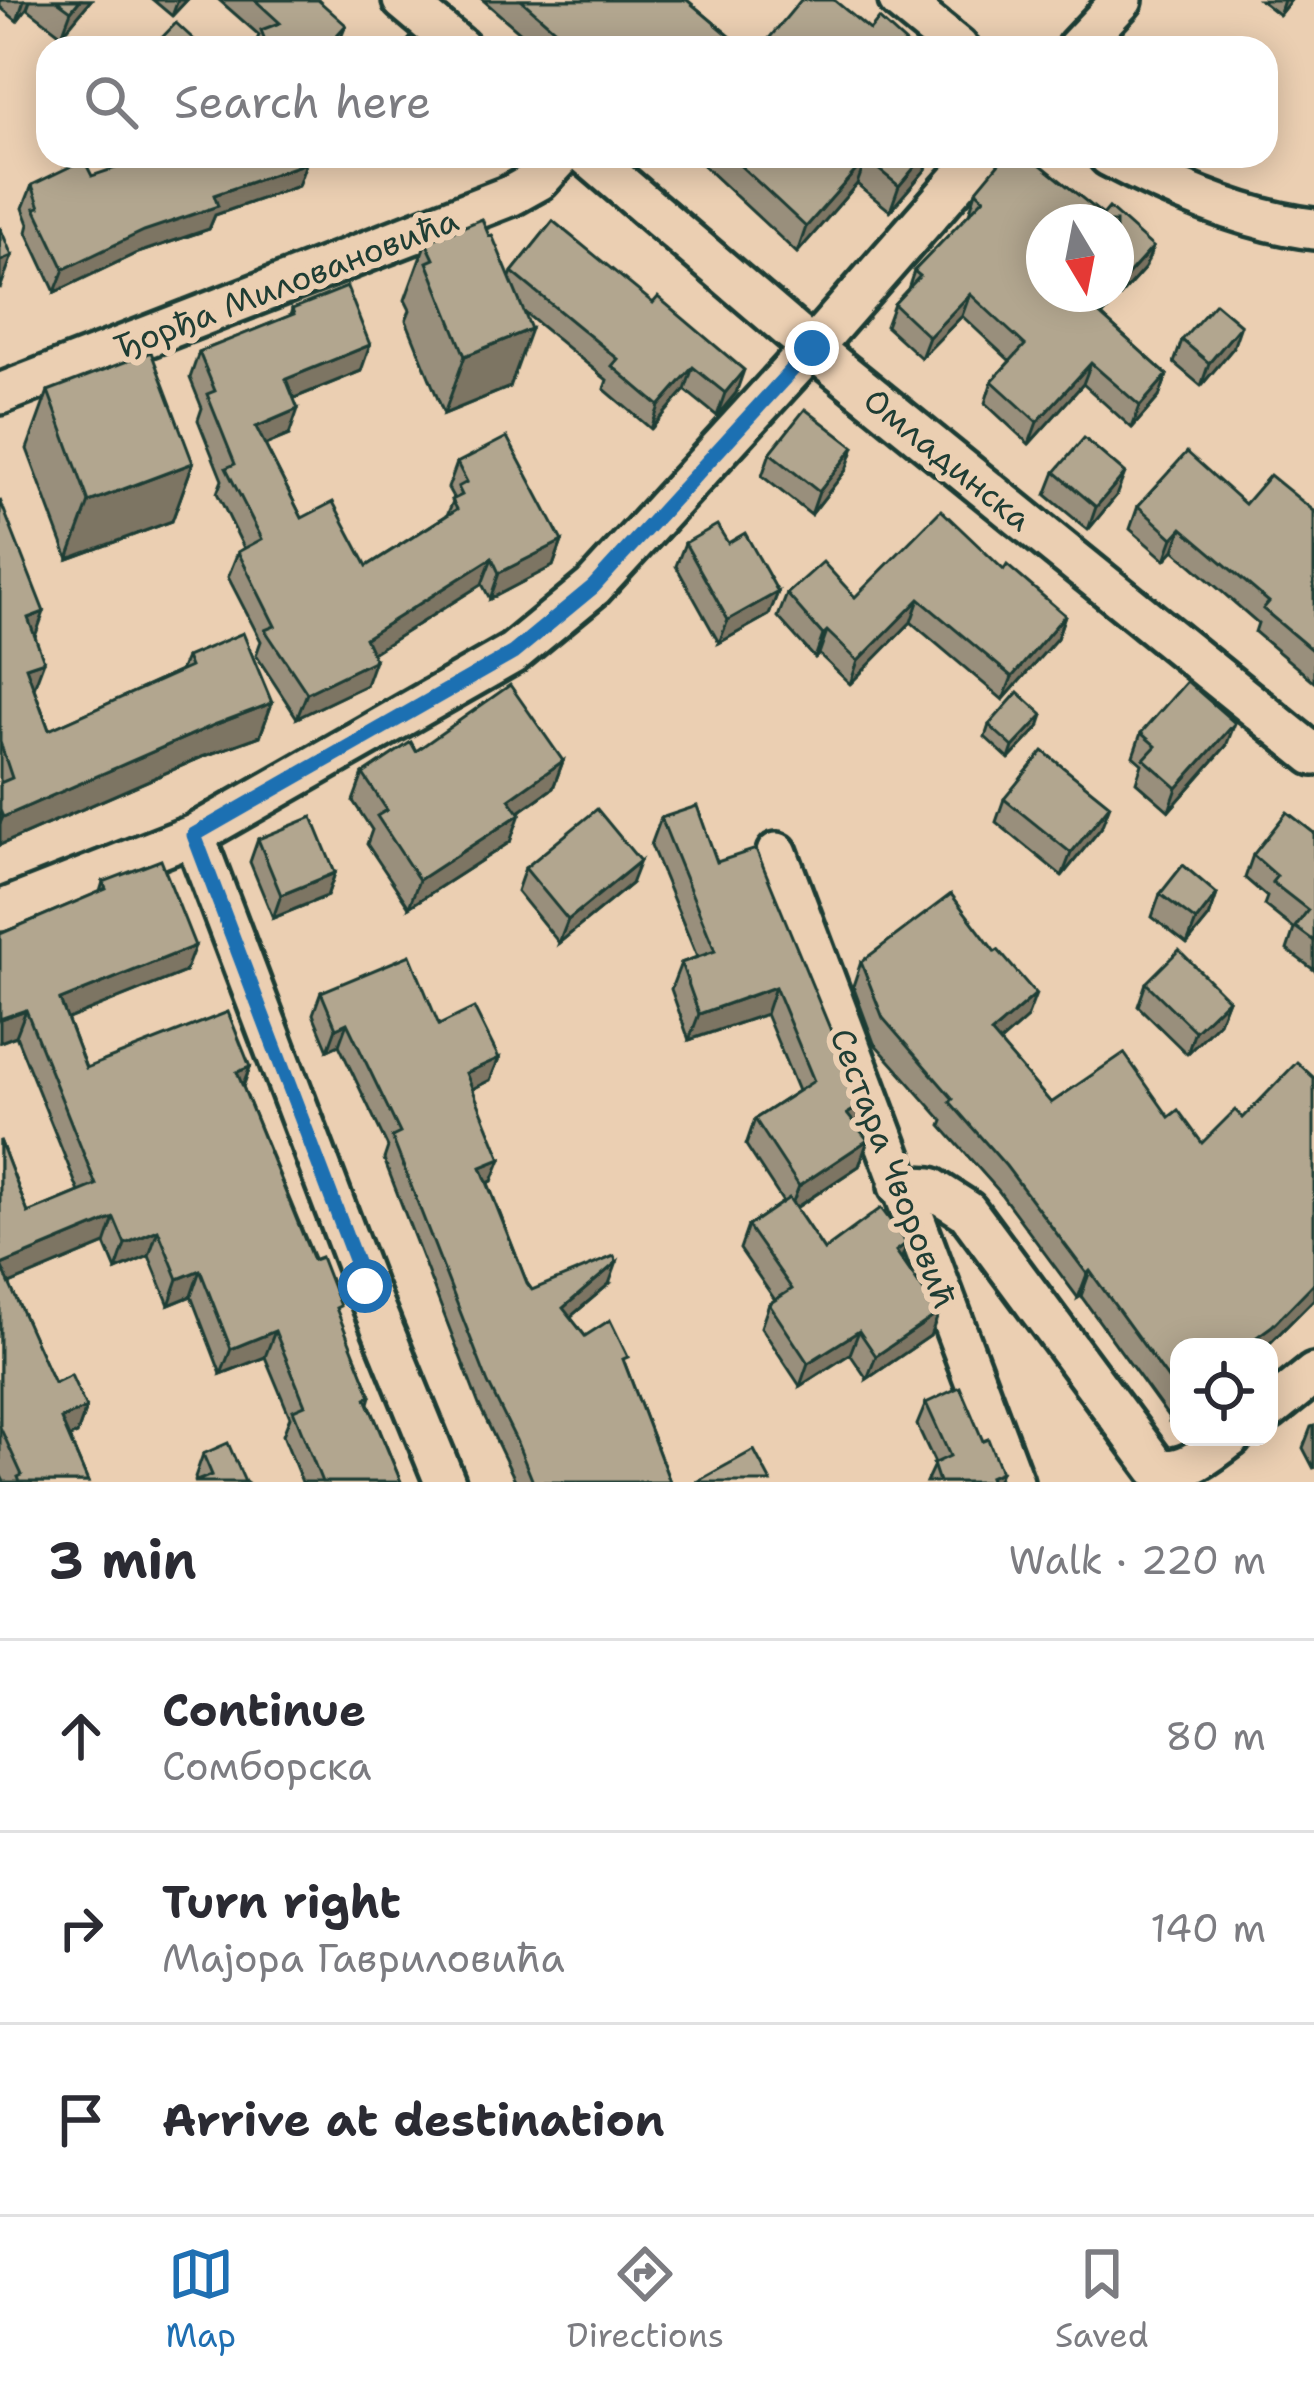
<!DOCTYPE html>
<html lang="en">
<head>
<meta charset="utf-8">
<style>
  body { margin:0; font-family:"Shantell Sans",sans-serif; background:#f2f2f3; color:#2b2b33 }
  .controls { position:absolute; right:36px; bottom:36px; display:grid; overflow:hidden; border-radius:24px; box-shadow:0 6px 30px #0003 }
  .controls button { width:108px; height:108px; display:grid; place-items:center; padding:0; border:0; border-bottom:3px solid #e1e1e2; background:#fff; color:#2b2b33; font:60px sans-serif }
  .compass { position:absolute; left:1026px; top:204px; width:108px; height:108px; border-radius:50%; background:#fff; box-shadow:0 6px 30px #0003; rotate:170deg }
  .stop { position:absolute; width:36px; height:36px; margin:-27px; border:9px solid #1f6fb2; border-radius:50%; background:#fff }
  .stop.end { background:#1f6fb2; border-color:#fff; box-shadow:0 3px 12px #0008 }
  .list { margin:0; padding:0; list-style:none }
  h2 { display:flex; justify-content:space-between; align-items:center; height:156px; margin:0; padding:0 48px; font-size:51px }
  h2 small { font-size:39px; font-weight:400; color:#7c7c81 }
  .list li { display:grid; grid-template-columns:78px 1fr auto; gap:36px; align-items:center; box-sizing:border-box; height:192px; padding:0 48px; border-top:3px solid #e1e1e2 }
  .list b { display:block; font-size:45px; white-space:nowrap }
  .list p { margin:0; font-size:39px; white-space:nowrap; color:#7c7c81 }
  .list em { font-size:39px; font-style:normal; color:#7c7c81 }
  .icon { flex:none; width:66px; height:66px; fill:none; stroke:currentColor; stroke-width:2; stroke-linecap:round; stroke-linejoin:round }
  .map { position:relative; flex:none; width:1314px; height:1482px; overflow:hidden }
  .search { position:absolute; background:#fff; box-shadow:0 6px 30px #0003; left:36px; right:36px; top:36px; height:132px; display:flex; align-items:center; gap:30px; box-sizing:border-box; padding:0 42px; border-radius:36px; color:#7c7c81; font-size:45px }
  .sheet { height:732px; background:#fff }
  nav { display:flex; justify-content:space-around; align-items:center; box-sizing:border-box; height:168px; border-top:3px solid #e1e1e2; background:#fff; font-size:33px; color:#7c7c81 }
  nav a { display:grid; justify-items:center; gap:6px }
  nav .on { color:#1f6fb2 }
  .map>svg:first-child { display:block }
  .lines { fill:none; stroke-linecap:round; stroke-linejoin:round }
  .street-casing { stroke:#1f3d34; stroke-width:48 }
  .street { stroke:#ebcfb2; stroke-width:39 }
  .wall { fill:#998f7b; stroke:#1f3d34; stroke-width:3 }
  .shaded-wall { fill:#7d7464; stroke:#1f3d34; stroke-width:3 }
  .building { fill:#b2a68f; stroke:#1f3d34; stroke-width:3 }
  .route { stroke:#1f6fb2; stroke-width:15 }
  .labels { text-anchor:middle; stroke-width:12; stroke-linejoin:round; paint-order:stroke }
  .street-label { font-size:33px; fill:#1f3d34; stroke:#ebcfb2 }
</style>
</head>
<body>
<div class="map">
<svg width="1314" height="1482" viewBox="0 0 1314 1482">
  <rect width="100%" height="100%" fill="#ebcfb2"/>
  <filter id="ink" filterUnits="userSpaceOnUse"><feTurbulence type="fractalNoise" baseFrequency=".00833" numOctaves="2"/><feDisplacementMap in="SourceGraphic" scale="24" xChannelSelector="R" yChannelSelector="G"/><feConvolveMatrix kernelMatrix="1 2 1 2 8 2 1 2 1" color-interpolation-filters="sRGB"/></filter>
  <g filter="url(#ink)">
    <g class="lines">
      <g class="street-casing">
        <g id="street">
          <polyline points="403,0 460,48"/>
          <polyline points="899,0 958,48"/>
          <polyline points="1077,48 1122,0"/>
          <polyline points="588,156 812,348 1314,755"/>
          <path d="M1109,156C1170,188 1245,221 1314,229"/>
          <polyline points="0,394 512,195 539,180 561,156"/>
          <polyline points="194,835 365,1286 445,1482"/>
          <polyline points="777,853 1013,1482"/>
          <polyline points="0,911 194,835 513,653 593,587 812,348 980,156"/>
          <path d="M899,1186L931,1188L967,1211L1157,1468C1184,1476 1210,1452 1231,1437"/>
          <polyline points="1269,1410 1314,1374"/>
        </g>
      </g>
      <use href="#street" class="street"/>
    </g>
    <g class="wall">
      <polygon points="0,0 91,0 62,35 27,8 17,21 0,7"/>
      <polygon points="153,0 187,0 172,16"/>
      <polygon points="219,0 318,0 337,48 254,48 259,35"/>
      <polygon points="483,0 687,0 744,48 538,48"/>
      <polygon points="1260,0 1291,0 1279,15"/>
      <polygon points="693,156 930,156 926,169 890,211 857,184 797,253"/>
      <polygon points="92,176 298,186 215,215 209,229 135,254 55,292 27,232 29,224 23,208 32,185"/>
      <polygon points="976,191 1103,215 1153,247 1145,268 1102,316 1167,375 1159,397 1132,428 1083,384 1029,444 985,403 992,381 1010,361 962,316 921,358 886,326 894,304 908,289 914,271 969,214"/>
      <polygon points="553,221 736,393 717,416 685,390 651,429 604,389 607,380 524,312 510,387 444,414 406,320 410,310 405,300 426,242 510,277 512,272"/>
      <polygon points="292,309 361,371 294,398 289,435 265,445 302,518 367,566 447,515 454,499 448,488 457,463 562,541 553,566 490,599 482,584 372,653 366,685 297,718 256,655 261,641 228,577 238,552 244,548 217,493 222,480 198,420 202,408 190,378 199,352 290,316"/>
      <polygon points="1182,340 1233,348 1201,386 1174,363"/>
      <polygon points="48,391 193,463 172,521 68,559 27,449"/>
      <polygon points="770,453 846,470 811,515 762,476"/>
      <polygon points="1055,472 1116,496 1088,530 1046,495"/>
      <polygon points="0,500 35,637 34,688 49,730 180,671 186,657 272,703 260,736 202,757 0,845"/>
      <polygon points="1245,504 1314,511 1314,682 1255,632 1258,623 1174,550 1165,560 1130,529 1138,506"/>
      <polygon points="685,543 728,543 778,592 769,615 719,643 676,566"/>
      <polygon points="1004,570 1065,615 1057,638 1003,700 911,622 850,684 819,654 815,658 778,617 787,594 855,597"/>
      <polygon points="989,725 1039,727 1009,759 985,737"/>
      <polygon points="1141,733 1226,746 1169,811 1136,782 1142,764 1133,756"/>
      <polygon points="416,751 563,761 553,788 519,812 510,842 409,907 367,844 372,830 353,801 363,774"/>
      <polygon points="1004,799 1101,828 1062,876 996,822"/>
      <polygon points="661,818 717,862 856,1126 868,1140 859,1166 796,1208 824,1250 907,1243 901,1259 930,1336 867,1379 850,1354 800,1386 761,1327 769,1304 775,1300 740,1249 748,1226 783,1202 746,1145 755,1119 798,1091 766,1014 689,1040 671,989 681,963 697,957 651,845"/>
      <polygon points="1314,833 1314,970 1287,950 1294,929 1264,905 1267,897 1245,878 1253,855"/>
      <polygon points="258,839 335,873 327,896 273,918 250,862"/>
      <polygon points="525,868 631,884 559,943 517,891"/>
      <polygon points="103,882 185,972 67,1019 86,1068 250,1067 243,1087 371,1396 369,1403 401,1482 302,1482 283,1435 290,1417 265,1357 221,1374 191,1296 169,1305 149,1256 116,1270 105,1244 9,1284 54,1383 86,1408 77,1434 69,1437 88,1482 4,1482 0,1474 0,1140 28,1213 79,1192 16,1036 0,1042 0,934 100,892"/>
      <polygon points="1160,894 1217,894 1209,917 1187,944 1152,917"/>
      <polygon points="861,962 1027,1018 999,1043 1051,1103 1169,1117 1314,1299 1266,1347 1179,1347 1179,1412 1170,1419 1081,1296 1078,1298 998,1190 941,1126 943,1121 874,1043 853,986"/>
      <polygon points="1146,983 1228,999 1219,1022 1187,1054 1138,1006"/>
      <polygon points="321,992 439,1025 499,1058 490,1080 473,1089 492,1181 488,1183 527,1283 532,1290 609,1284 570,1317 585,1336 625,1364 670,1482 516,1482 479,1405 384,1159 388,1147 339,1045 328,1050 313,1014"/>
      <polygon points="926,1403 997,1482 926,1482 935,1463 917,1425"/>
      <polygon points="1314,1426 1314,1469 1303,1448 1311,1427"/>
      <polygon points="203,1454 245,1482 196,1481 195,1477"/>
    </g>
    <g class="shaded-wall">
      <polygon points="24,0 30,0 27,8 17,21"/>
      <polygon points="80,0 91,0 62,35 71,11"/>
      <polygon points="178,0 187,0 172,16"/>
      <polygon points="1284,0 1291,0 1279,15"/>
      <polygon points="346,25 337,48 325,48"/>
      <polygon points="924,156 930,156 926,169 890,211 899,186"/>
      <polygon points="866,159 857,184 797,253 806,227"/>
      <polygon points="306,163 298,186 215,215 209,229 135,254 55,292 64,269 214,195"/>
      <polygon points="1153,247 1145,268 1088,332 1096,311 1111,294 1116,294 1116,288"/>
      <polygon points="12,256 0,289 0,261"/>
      <polygon points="970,294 962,316 921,358 929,337"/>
      <polygon points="1241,325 1233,348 1201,386 1209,363"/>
      <polygon points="531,329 510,387 444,414 465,356"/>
      <polygon points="370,345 361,371 277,405 286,379"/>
      <polygon points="1091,363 1083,384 1029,444 1037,422"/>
      <polygon points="693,367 685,390 651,429 659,406"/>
      <polygon points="744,370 736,393 717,416 725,393"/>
      <polygon points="1167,375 1159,397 1132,428 1140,406"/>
      <polygon points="298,409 289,435 247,452 256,427"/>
      <polygon points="854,447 846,470 811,515 819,492"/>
      <polygon points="193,463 172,521 68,559 89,502"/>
      <polygon points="1125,473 1116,496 1088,530 1096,507"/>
      <polygon points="1182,528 1174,550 1165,560 1173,538"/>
      <polygon points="562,541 553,566 490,599 499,573"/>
      <polygon points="492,558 482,584 355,664 365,638"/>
      <polygon points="778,592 769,615 719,643 728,620"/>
      <polygon points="919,599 911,622 850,684 858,661"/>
      <polygon points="44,612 32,645 28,618"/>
      <polygon points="1065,615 1057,638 1003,700 1012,677"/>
      <polygon points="827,631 819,654 815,658 823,635"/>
      <polygon points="375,660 366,685 297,718 307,693"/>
      <polygon points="44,661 32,693 26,667"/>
      <polygon points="272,703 260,736 202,757 0,845 0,824 3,817 214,725"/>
      <polygon points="1043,715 1039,727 1009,759 1013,747"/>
      <polygon points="1235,723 1226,746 1169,811 1177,788"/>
      <polygon points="563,761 553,788 499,826 509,799"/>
      <polygon points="1110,805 1101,828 1062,876 1071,853"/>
      <polygon points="520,814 510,842 409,907 419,880"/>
      <polygon points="640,861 631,884 559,943 568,920"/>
      <polygon points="335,873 327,896 273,918 281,895"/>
      <polygon points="1217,894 1209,917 1187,944 1196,921"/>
      <polygon points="195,946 185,972 51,1026 60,1000"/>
      <polygon points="775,987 766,1014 689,1040 699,1014"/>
      <polygon points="1036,994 1027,1018 982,1058 991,1033"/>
      <polygon points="1228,999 1219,1022 1187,1054 1195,1031"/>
      <polygon points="26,1010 16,1036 0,1042 0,1019"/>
      <polygon points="347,1023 339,1045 328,1050 336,1028"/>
      <polygon points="499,1058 490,1080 458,1096 466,1073"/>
      <polygon points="250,1067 240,1093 237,1072"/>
      <polygon points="865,1103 855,1129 847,1114"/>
      <polygon points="868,1140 859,1166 789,1212 799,1186"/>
      <polygon points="501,1159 492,1181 473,1189 481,1167"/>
      <polygon points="114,1218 105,1244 0,1288 1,1265"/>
      <polygon points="158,1230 149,1256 116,1270 125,1244"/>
      <polygon points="907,1243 899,1266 896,1251"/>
      <polygon points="617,1262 609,1284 555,1330 563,1308"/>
      <polygon points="200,1270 191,1296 169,1305 178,1279"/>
      <polygon points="1090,1271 1081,1296 1078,1298 1087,1274"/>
      <polygon points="1314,1283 1314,1299 1266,1347 1243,1347"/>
      <polygon points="939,1313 930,1336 867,1379 876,1356"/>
      <polygon points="275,1331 265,1357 221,1374 231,1349"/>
      <polygon points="859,1331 850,1354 800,1386 808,1363"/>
      <polygon points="1179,1394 1179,1412 1170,1419"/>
      <polygon points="86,1408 77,1434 52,1445 61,1419"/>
      <polygon points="1001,1472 997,1482 987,1482 989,1477"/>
    </g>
    <g class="building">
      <polygon points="56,0 80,0 71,11"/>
      <polygon points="255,0 318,0 346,25 325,48 268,48 261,30 280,23"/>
      <polygon points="521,0 687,0 744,48 563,48 569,42"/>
      <polygon points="801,0 834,0 870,30 879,19 911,48 761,48"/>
      <polygon points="176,23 203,48 152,48"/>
      <polygon points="412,36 424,48 401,48"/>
      <polygon points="151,156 304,156 306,163 214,195 218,206 144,231 64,269 35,208 40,207 32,185 84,160 92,176"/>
      <polygon points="730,156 924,156 899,186 866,159 806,227"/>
      <polygon points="1005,156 1030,156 1103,215 1109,208 1153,247 1116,288 1116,222 1044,222 1044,294 1111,294 1096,311 1167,375 1140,406 1091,363 1037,422 992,381 1025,345 970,294 929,337 894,304 920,276 914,271 984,198 976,191"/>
      <polygon points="482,219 489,236 492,235 531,329 465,356 427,262 434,259 426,242"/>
      <polygon points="553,221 653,303 658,297 744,370 725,393 693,367 659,406 612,366 618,359 512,272"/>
      <polygon points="0,227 12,256 0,261"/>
      <polygon points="347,287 370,345 286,379 298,409 256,427 302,518 333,502 367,566 457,509 452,500 462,495 458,487 467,482 457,463 507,437 562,541 499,573 492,558 365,638 375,660 307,693 265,630 275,626 238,552 262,539 226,468 235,464 207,394 215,391 199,352 294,314 292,309"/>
      <polygon points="1215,303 1241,325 1209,363 1182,340"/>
      <polygon points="151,352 193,463 89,502 48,391"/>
      <polygon points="805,409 854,447 819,492 770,453"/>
      <polygon points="1084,438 1125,473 1096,507 1055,472"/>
      <polygon points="1187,452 1245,504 1270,475 1314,511 1314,652 1263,609 1269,602 1182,528 1173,538 1138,506"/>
      <polygon points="0,500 44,612 28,618 44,661 26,667 49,730 190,667 186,657 243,633 272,703 214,725 3,817 0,810 0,783 12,778 0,742"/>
      <polygon points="941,510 1004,570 1007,565 1065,615 1012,677 919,599 858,661 827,631 823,635 787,594 823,562 855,597"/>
      <polygon points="717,525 728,543 745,533 778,592 728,620 685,543"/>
      <polygon points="1187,681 1235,723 1177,788 1144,759 1156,746 1141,733"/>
      <polygon points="510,685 563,761 509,799 520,814 419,880 377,816 387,810 363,774 411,742 416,751"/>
      <polygon points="1018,692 1043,715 1013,747 989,725"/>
      <polygon points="1043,751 1110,805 1071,853 1004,799"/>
      <polygon points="697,806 717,862 756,849 850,1077 865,1103 847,1114 868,1140 799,1186 755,1119 814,1081 775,987 699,1014 681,963 715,951 661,818"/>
      <polygon points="597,809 640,861 568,920 525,868"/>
      <polygon points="1287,812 1314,833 1314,941 1295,927 1308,910 1272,882 1277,876 1253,855"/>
      <polygon points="312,817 335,873 281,895 258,839"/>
      <polygon points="161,860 195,946 60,1000 86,1068 228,1012 250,1067 237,1072 313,1260 321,1257 340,1306 336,1308 371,1396 366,1398 401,1482 322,1482 293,1410 305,1405 275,1331 231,1349 200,1270 178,1279 158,1230 125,1244 114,1218 1,1265 54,1383 71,1375 86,1408 61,1419 88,1482 20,1482 18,1477 22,1475 0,1427 0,1140 28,1213 96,1185 26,1010 0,1019 0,934 106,889 103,882"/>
      <polygon points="1183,865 1217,894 1196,921 1160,894"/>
      <polygon points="951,894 995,952 998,950 1036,994 991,1033 1051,1103 1124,1053 1169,1117 1178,1110 1202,1143 1235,1110 1243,1118 1297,1062 1314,1078 1314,1283 1272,1326 1243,1347 1179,1347 1179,1394 1090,1271 1087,1274 1006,1166 950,1102 953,1099 883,1018 861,962"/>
      <polygon points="1179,950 1228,999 1195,1031 1146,983"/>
      <polygon points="410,955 439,1025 474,1008 499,1058 466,1073 501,1159 481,1167 527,1283 532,1290 614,1256 617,1262 563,1308 585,1336 610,1320 628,1357 623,1359 670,1482 533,1482 516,1440 488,1383 392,1137 400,1133 347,1023 336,1028 321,992"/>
      <polygon points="789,1198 824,1250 881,1208 907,1243 896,1251 939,1313 876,1356 859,1331 808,1363 769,1304 792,1289 748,1226"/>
      <polygon points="960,1387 983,1441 988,1439 1001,1472 989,1477 991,1482 939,1482 933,1464 950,1456 926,1403"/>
      <polygon points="228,1443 245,1482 194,1482 212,1475 203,1454"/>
      <polygon points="754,1450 771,1482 696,1482"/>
    </g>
  </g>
  <g class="lines" filter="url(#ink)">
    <polyline class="route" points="365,1286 194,835 513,653 593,587 812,348"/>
  </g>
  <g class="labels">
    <g class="street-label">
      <text transform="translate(286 283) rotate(-21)" y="12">Ђорђа Миловановића</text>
      <text transform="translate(948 459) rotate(39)" y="12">Омладинска</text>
      <text transform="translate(894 1168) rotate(69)" y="12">Сестара Чворовић</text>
    </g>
  </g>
</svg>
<div class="controls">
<button><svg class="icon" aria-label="locate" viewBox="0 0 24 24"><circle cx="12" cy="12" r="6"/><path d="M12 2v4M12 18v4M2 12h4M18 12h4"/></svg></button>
</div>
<svg class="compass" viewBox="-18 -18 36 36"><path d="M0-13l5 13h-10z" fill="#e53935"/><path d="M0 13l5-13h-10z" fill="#7c7c81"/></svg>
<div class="stop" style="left:365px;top:1286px"></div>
<div class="stop end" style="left:812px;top:348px"></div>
<div class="search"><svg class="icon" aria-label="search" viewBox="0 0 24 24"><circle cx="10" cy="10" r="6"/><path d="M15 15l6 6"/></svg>Search here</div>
</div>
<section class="sheet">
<h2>3 min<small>Walk · 220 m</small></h2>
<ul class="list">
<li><svg class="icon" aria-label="ahead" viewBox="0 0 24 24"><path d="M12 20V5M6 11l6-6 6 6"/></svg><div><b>Continue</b><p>Сомборска</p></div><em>80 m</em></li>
<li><svg class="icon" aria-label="right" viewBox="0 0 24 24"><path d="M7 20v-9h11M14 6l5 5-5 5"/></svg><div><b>Turn right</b><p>Мајора Гавриловића</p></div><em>140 m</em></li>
<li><svg class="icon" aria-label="arrive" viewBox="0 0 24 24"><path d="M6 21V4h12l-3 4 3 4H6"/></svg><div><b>Arrive at destination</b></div></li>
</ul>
</section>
<nav>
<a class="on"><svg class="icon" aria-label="map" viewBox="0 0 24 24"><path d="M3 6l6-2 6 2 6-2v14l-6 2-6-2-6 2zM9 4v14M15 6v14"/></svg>Map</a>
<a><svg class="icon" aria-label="directions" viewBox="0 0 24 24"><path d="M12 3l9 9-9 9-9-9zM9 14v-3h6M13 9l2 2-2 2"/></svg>Directions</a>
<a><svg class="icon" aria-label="saved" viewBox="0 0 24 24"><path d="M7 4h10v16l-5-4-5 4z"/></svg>Saved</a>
</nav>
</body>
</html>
